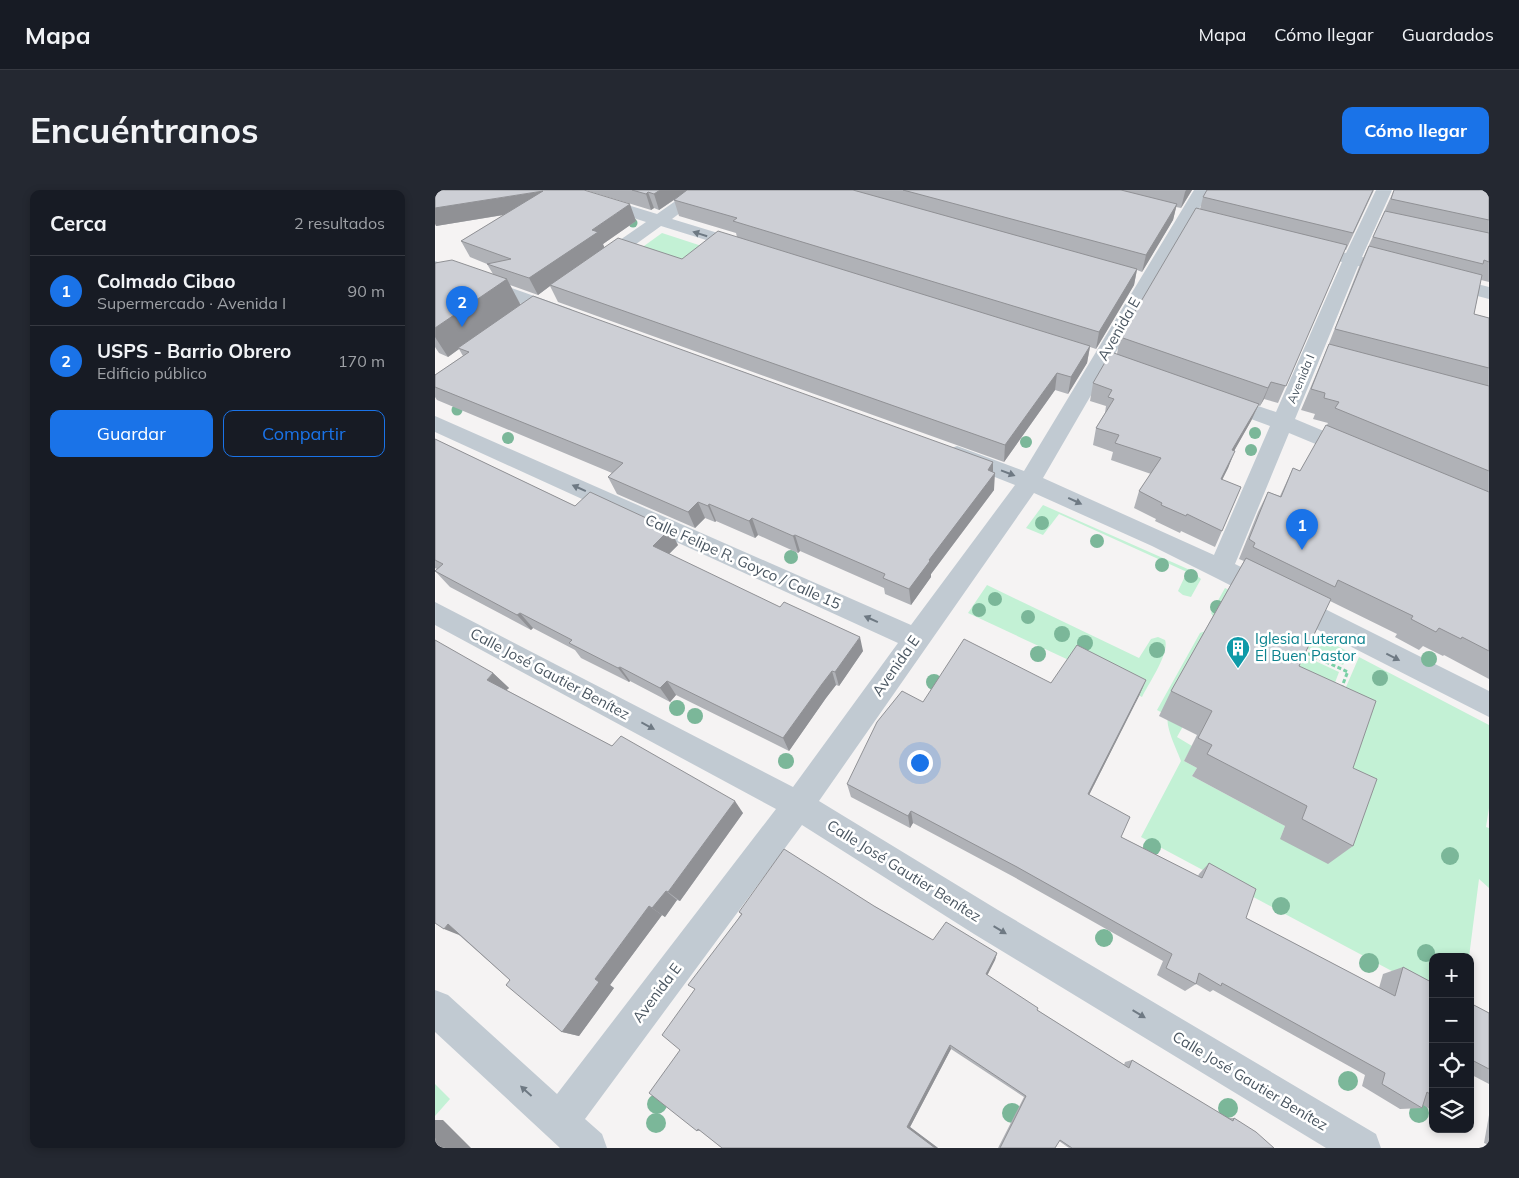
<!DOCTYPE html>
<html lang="es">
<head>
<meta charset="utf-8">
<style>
  body { margin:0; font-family:Mulish,sans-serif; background:#242831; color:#f1f3f6 }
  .controls { position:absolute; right:15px; bottom:15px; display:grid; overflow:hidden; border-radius:10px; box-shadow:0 2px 8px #0003 }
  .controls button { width:45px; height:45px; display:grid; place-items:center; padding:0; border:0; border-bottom:1px solid #363941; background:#171b24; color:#f1f3f6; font:25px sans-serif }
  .you { position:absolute; left:484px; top:572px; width:18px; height:18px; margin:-12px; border:4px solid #fff; border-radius:50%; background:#1a73e8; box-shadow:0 0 0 8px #1a73e833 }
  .badge { display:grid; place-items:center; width:32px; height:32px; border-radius:50%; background:#1a73e8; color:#fff; font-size:16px; font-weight:700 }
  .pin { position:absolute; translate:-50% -41px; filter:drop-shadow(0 1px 2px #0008) }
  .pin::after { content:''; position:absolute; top:26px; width:18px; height:15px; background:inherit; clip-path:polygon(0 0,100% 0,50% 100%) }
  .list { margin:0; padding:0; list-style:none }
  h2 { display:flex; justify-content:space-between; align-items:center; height:65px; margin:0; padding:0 20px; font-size:21px }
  h2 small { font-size:16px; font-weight:400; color:#9ea1a6 }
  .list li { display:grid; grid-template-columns:32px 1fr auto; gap:15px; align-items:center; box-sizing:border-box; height:70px; padding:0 20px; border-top:1px solid #363941 }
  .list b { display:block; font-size:19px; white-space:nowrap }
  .list p { margin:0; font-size:16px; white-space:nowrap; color:#9ea1a6 }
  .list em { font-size:16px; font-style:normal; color:#9ea1a6 }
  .actions { display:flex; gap:10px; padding:15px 20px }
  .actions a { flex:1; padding:11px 0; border:1px solid #1a73e8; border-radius:10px; text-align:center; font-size:18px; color:#1a73e8 }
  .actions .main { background:#1a73e8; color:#fff }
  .icon { flex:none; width:28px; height:28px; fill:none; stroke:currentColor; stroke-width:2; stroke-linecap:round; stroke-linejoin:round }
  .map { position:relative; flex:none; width:1054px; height:958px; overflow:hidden; border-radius:10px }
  header { display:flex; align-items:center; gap:30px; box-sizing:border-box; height:70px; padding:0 25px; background:#171b24; border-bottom:1px solid #363941 }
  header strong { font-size:24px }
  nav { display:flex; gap:28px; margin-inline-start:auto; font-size:18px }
  .intro { display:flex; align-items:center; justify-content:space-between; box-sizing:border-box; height:120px; padding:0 30px }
  h1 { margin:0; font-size:35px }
  .button { padding:12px 22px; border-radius:10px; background:#1a73e8; color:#fff; font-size:18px; font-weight:700 }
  main { display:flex; gap:30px; padding:0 30px }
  aside { flex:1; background:#171b24; border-radius:10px; box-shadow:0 2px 8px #0003 }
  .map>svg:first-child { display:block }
  .green { fill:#c3f1d5 }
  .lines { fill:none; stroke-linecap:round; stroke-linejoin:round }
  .path { stroke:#7ad0a6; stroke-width:3; stroke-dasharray:4 2.5; stroke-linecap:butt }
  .minor { fill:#c1cad2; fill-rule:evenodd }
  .tree { fill:#7bb799 }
  .wall { fill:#b0b2b7 }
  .shaded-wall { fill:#909195 }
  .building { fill:#cdcfd5; stroke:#909195 }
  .oneway { fill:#6e7983 }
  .labels { text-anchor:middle; stroke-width:5; stroke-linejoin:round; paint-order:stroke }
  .far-street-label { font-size:12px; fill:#4a5661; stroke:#fff }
  .street-label { font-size:15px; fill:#4a5661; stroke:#fff }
  .culture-label { font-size:15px; fill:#0d838f; stroke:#fff; text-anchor:start }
</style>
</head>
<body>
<header>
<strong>Mapa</strong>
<nav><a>Mapa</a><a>Cómo llegar</a><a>Guardados</a></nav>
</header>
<div class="intro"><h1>Encuéntranos</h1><a class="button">Cómo llegar</a></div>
<main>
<aside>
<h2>Cerca<small>2 resultados</small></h2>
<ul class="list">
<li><span class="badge">1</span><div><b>Colmado Cibao</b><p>Supermercado · Avenida I</p></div><em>90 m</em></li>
<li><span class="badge">2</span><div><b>USPS - Barrio Obrero</b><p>Edificio público</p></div><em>170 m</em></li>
</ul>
<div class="actions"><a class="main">Guardar</a><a>Compartir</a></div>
</aside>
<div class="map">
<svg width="1054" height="958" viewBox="0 0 1054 958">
  <rect width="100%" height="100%" fill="#f5f3f3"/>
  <g class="green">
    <polygon points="227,43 276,59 246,82 184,74"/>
    <polygon points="608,315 755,380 766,389 756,407 748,405 743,401 752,382 624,324 608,345 591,338"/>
    <path d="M552,395L704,468L716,449L723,447L730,450C735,463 713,494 707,507L638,472L533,423Z"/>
    <polygon points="790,398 914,462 908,475 868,457 779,428 776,423"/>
    <path d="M773,440L747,538L742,547L757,556L749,571L762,578L757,586L850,636L845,649L924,467L1054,535V618L1051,637L1054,638V698L1044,689L1034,767H998V803L706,647L746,571C742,560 730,537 733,526L722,520L765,443Z"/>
    <polygon points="863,463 904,482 895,506 859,543"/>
    <polygon points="0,894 15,909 0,926"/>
  </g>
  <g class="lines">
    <g class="path">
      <polyline points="867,461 913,482"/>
      <polyline points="906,499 913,481"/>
    </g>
    <g class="minor">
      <polygon points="119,0 144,0 222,24 256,0 275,0 237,29 319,54 322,58 319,62 313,63 226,36 168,78 162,79 156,78 153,74 156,70 211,32 121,3"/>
      <polygon points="759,0 775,0 608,288 779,365 835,236 778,215 774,210 778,205 785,203 841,222 907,72 865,62 862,58 865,54 871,53 911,63 941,0 957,0 927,67 969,77 972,81 969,85 963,86 923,76 860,229 927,257 930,262 927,267 919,270 854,243 800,374 1054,501 1054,527 783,389 717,356 599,303 384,611 563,720 941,944 946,958 891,958 539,744 367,635 150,929 167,944 172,958 125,958 0,842 0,800 13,805 122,904 341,619 0,435 0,412 358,597 463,453 0,242 0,226 476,435 580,295 514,269 511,264 514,259 522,256 530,259 589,281"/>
      <polygon points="0,71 136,119 139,123 136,127 129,129 122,127 0,82"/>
      <polygon points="1007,85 1054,97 1054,109 1000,95 998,91 1000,87"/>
    </g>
  </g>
  <g class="tree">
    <circle cx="198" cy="33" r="4.5"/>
    <circle cx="22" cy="220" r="5.5"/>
    <circle cx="820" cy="243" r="6"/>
    <circle cx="73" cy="248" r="6"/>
    <circle cx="591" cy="252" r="6"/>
    <circle cx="816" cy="260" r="6"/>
    <circle cx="607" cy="333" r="7"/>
    <circle cx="662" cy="351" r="7"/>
    <circle cx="356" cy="367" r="7"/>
    <circle cx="727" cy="375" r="7"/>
    <circle cx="756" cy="386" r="7"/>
    <circle cx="560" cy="409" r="7"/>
    <circle cx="782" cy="417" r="7"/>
    <circle cx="544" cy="420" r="7"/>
    <circle cx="593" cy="427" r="7"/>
    <circle cx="627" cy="444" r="8"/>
    <circle cx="650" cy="453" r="8"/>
    <circle cx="722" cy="460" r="8"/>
    <circle cx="603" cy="464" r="8"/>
    <circle cx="994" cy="469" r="8"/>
    <circle cx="945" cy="488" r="8"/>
    <circle cx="499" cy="492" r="8"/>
    <circle cx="242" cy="518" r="8"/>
    <circle cx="260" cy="526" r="8"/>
    <circle cx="351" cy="571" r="8"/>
    <circle cx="717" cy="657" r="9"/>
    <circle cx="1015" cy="666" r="9"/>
    <circle cx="846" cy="716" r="9"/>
    <circle cx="669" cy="748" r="9"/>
    <circle cx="991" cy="763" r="9"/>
    <circle cx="934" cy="773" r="10"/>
    <circle cx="913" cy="891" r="10"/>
    <circle cx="222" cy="914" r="10"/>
    <circle cx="793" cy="918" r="10"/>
    <circle cx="577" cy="923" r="10"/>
    <circle cx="984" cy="923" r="10"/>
    <circle cx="221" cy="933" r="10"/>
  </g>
  <g class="wall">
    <polygon points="0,0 201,31 168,54 169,58 247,69 302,47 301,43 244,26 239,10 242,8 224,20 219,18 216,20 150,0 757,0 746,18 741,17 738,30 707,82 702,80 699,95 661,159 655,157 652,173 633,204 620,200 569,272 123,112 115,96 103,105 75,95 86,115 558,282 559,300 496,384 496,387 476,415 450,404 449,398 365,361 363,363 323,345 320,348 281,331 280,332 270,328 260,338 182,304 173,287 177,283 2,210 0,207 0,185 28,166 24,159 13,167 4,163 0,157 0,73 58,84 52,74 35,67 26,51 69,25 1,36"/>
    <polygon points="772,0 939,0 911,60 910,60 843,213 829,209 825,216 823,215 816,231 799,261 793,278 787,290 806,297 780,357 746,341 745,343 720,331 721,329 699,318 704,301 716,284 676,270 678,262 658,255 661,238 670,223 671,216 655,211 658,193 682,164 685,147 765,19 768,7"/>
    <polygon points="959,0 1054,0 1054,92 1046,90 1039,124 1054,128 1054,489 1009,465 1008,466 988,456 984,460 960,447 962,444 895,411 864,476 918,578 918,656 893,674 845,649 850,636 757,586 762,578 749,571 762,545 724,526 736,501 809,371 804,369 823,322 833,302 845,306 858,278 865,281 893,233 878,229 880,224 866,220 891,161 924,77"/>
    <polygon points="0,249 140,316 243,355 234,364 428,461 404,496 401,495 391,508 354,561 241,505 235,512 195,491 194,492 146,468 140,460 98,438 96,440 15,397 0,381 2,379 0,378"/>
    <polygon points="58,483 74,498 71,500 177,556 308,623 245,711 242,710 230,727 227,725 175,795 179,798 144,846 127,842 75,790 24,745"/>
    <polygon points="711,490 704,506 654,605 686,647 763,686 764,684 774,673 811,728 944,798 948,784 968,777 998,793 998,921 988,915 987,918 965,919 927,896 930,885 778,800 775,802 761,794 750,801 722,785 728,771 579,687 478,633 475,638 416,607 412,594 488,512 616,493"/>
    <polygon points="439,716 498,750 562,763 560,770 552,785 602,820 689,875 690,872 697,870 792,928 799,928 839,958 634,958 624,951 620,958 563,958 589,907 516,859 475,937 503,958 287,958 266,941 262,941 245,860 260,799 306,724 304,722"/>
    <polygon points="1035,813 1054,823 1054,894 1035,884"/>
    <polygon points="1054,925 1054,955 1049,953"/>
  </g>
  <g class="shaded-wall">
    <polygon points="225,0 253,0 224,20 219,4"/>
    <polygon points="751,0 757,0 746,18 750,2"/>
    <polygon points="108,1 116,17 1,36 0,34 0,18"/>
    <polygon points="213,2 219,18 216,20 211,4"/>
    <polygon points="195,14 201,31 168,54 170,59 115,95 115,96 103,105 94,88 157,40"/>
    <polygon points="742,14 738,30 707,82 711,65"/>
    <polygon points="702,79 699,95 661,159 664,142"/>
    <polygon points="72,89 86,116 23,158 24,159 13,167 0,147 0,138"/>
    <polygon points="655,156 652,173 633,204 636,187"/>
    <polygon points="622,183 620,200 569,272 570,255"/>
    <polygon points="836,192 829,209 825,216 833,198"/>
    <polygon points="824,214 816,231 790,277 797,260"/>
    <polygon points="800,261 793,278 779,306 786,289"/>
    <polygon points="558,272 558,286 560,283 559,300 496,384 496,387 476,415 474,399"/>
    <polygon points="263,312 270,328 260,338 253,322"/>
    <polygon points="274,314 281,331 280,332 273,316"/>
    <polygon points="317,328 323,345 320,348 314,331"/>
    <polygon points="235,339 243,355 226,372 218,356"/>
    <polygon points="360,345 365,361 363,363 358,346"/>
    <polygon points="85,423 98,438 96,440 82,425"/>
    <polygon points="425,447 428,461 404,496 400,482"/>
    <polygon points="185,477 195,491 194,492 183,478"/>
    <polygon points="397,481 401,495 391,508 354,561 348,548 387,494"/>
    <polygon points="58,483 74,498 67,504 52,490"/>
    <polygon points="711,490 704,506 648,617 653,604"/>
    <polygon points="232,491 241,505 235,512 225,498"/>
    <polygon points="300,611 308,623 245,711 233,702"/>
    <polygon points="476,621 478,633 475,638 473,626"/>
    <polygon points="231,701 242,710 230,727 217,718"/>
    <polygon points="214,716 227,725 175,795 179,798 144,846 127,842 160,789"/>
    <polygon points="13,734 29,747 9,739"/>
    <polygon points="562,763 560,770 550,790 551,784"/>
    <polygon points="515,855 516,859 475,937 503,958 500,958 472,937"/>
    <polygon points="0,930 8,930 36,958 6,958 0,952"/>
  </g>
  <g class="building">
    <polygon points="0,0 149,0 195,14 157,40 163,42 94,88 52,74 76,69 26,51 108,1 0,18"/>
    <polygon points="197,0 225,0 219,4 213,2 211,4"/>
    <polygon points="252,0 418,0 702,79 664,142 298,31 302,28 239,10"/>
    <polygon points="468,0 686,0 742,14 711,65"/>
    <polygon points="772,0 938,0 918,43 768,7"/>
    <polygon points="959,0 1054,0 1054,30 956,9"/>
    <polygon points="761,18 912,55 851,196 836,192 833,198 685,147"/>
    <polygon points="950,21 1054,43 1054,72 1049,70 1048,74 938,47"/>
    <polygon points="283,41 655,156 636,187 622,183 570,255 115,95 183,48 247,69"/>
    <polygon points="934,56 1047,85 1039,124 1054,128 1054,178 900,139"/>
    <polygon points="17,70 72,89 0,138 0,73"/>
    <polygon points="98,106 558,272 553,280 560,283 494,370 495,371 474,399 448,388 450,384 360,345 358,346 317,328 314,331 274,314 273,316 263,312 253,322 173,287 188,273 0,197 0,185 34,162 23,158"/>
    <polygon points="894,154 1054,196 1054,281 900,218 904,212 889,208 890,203 876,199"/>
    <polygon points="676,162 824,214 797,260 800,261 786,289 806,297 787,341 752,324 751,326 726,315 727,313 704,301 726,268 680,253 684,245 661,238 679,209 673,207 677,200 658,193"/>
    <polygon points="891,235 1054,302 1054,461 1027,447 1026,449 1004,438 1001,442 976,429 978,426 903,390 900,397 818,357 820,353 814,349 833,302 846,307 858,278 865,281"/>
    <polygon points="0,249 140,316 155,302 235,339 218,356 345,417 349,412 425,447 400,482 397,481 387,494 348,548 232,491 225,498 185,477 183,478 134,453 137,450 85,423 82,425 0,381 8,374 0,370"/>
    <polygon points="811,368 896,409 864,476 941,511 918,578 942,589 918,656 867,629 872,616 772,564 777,555 763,548 777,521 736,501"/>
    <polygon points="529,449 616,493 642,455 711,490 653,604 695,627 686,647 767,688 774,673 821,699 811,728 960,806 968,777 998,793 998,906 992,902 987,918 947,894 950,883 787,793 786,796 764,783 761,794 731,778 737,764 582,677 476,621 473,626 412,594 442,532 467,501 488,512"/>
    <polygon points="0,450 58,483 52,490 177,556 186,546 300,611 233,702 231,701 217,718 214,716 160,789 164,792 127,842 71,795 75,790 13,734 9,739 0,733"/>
    <polygon points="349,659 439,716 498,750 511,732 562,763 551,784 603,818 602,820 694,878 697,870 798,931 799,928 821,942 839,958 637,958 625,950 620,958 565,958 591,906 515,855 472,937 500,958 287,958 263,939 262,941 214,903 245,860 227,845 260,799 253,795 307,724 304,722"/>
    <polygon points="1035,813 1054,823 1054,879 1035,869"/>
    <polygon points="0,952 6,958 0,958"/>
  </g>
  <defs><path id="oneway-solid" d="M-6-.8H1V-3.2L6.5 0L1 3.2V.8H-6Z" transform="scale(1.25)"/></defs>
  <g class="oneway">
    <use href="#oneway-solid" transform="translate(265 44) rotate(-163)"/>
    <use href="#oneway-solid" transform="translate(573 283) rotate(21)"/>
    <use href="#oneway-solid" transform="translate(144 298) rotate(-156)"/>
    <use href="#oneway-solid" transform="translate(640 311) rotate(25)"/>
    <use href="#oneway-solid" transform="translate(436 429) rotate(-156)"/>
    <use href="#oneway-solid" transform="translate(958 467) rotate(27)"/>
    <use href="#oneway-solid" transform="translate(213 536) rotate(28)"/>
    <use href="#oneway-solid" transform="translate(565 740) rotate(31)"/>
    <use href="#oneway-solid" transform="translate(704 824) rotate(31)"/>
    <use href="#oneway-solid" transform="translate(91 901) rotate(-138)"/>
  </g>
  <defs>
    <g id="building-pin" transform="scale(1.25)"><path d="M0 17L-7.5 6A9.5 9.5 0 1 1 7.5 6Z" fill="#0f9aa8" stroke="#fff"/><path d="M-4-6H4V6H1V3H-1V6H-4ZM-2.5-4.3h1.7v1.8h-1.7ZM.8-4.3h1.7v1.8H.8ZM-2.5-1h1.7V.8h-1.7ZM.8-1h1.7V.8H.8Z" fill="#fff"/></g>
  </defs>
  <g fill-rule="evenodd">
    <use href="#building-pin" x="803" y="458"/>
  </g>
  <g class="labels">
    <g class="far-street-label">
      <text transform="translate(866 189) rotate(-67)" y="4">Avenida I</text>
    </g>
    <g class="street-label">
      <text transform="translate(684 139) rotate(-60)" y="5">Avenida E</text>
      <text transform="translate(308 372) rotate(24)" y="5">Calle Felipe R. Goyco / Calle 15</text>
      <text transform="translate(461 476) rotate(-55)" y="5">Avenida E</text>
      <text transform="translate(115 484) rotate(28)" y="5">Calle José Gautier Benítez</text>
      <text transform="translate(469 681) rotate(32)" y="5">Calle José Gautier Benítez</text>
      <text transform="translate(222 803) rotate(-53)" y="5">Avenida E</text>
      <text transform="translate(815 891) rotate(31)" y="5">Calle José Gautier Benítez</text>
    </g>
    <g class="culture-label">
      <text x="820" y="454">Iglesia Luterana<tspan x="820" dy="17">El Buen Pastor</tspan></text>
    </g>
  </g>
</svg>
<div class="controls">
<button>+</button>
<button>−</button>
<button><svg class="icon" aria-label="locate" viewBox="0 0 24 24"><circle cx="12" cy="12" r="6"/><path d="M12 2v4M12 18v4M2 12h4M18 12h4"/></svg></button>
<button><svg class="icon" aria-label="layers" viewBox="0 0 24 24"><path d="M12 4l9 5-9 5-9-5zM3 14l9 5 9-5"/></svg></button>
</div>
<div class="you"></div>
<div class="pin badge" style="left:867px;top:360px">1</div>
<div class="pin badge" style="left:27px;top:137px">2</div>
</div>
</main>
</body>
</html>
